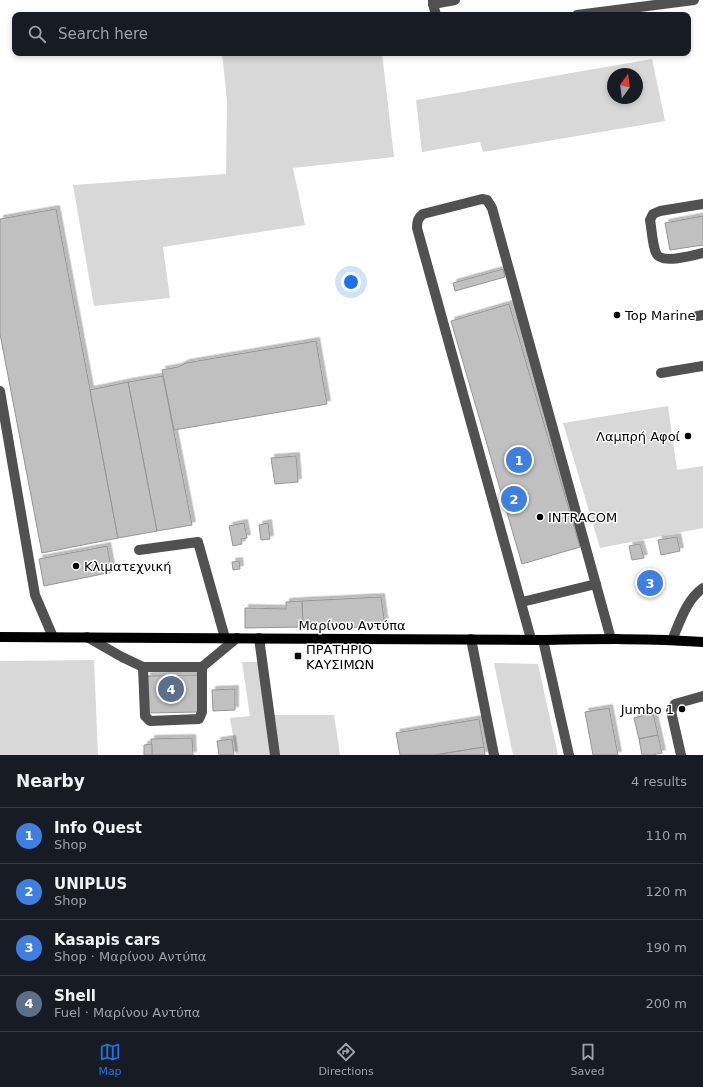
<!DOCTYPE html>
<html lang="en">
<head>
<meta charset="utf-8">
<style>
  body { margin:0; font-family:"DejaVu Sans",sans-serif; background:#20242c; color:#f1f3f6 }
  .compass { position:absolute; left:607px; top:68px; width:36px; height:36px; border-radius:50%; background:#171b24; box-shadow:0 2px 6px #0003; rotate:14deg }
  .you { position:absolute; left:351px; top:282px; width:14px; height:14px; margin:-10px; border:3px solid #fff; border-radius:50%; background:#1a73e8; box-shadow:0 0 0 6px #1a73e833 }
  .badge { display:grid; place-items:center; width:26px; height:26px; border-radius:50%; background:#1a73e8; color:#fff; font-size:13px; font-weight:700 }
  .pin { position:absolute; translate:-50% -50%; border:2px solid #fff; box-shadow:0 1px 4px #0006 }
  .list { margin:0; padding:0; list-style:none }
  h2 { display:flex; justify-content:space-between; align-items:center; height:52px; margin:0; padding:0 16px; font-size:17px }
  h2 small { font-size:13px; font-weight:400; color:#9ea1a6 }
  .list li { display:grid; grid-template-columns:26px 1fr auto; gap:12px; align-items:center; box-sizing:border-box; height:56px; padding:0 16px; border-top:1px solid #363941 }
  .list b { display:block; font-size:15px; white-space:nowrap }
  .list p { margin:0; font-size:13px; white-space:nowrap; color:#9ea1a6 }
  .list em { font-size:13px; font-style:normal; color:#9ea1a6 }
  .icon { flex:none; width:22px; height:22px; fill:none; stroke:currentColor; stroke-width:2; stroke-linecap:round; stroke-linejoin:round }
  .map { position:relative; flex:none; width:703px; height:755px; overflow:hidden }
  .search { position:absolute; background:#171b24; box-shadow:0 2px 6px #0003; left:12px; right:12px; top:12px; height:44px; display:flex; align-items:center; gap:10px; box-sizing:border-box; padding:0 14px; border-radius:8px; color:#9ea1a6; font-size:15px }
  .sheet { height:276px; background:#171b24 }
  nav { display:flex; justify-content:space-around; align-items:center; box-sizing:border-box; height:56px; border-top:1px solid #363941; background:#171b24; font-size:11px; color:#9ea1a6 }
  nav a { display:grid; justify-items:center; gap:2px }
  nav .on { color:#1a73e8 }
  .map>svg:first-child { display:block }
  .green { fill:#d8d8d8; fill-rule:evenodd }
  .building { fill:#c0c0c0; stroke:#959595; filter:url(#shadow) }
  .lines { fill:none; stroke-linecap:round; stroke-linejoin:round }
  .minor { stroke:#515151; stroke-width:10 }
  .major { stroke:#000; stroke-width:10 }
  .poi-dot { fill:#000; stroke:#fff; stroke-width:1.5 }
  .labels { text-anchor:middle; stroke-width:3; stroke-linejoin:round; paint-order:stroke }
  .poi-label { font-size:13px; fill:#000; stroke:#fff; text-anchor:start }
  .street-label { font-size:13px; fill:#000; stroke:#fff }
</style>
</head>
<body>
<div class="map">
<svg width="703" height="755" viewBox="0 0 703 755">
  <defs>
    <filter id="shadow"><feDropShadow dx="3.5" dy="-3.5" stdDeviation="0" flood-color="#0004"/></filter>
  </defs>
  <rect width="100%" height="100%" fill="#fff"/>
  <g class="green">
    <polygon points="222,53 382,53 394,157 293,168 305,225 163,247 170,298 94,306 73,185 226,174 227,101"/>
    <path d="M652,59L665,121L483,152L480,142L422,152L416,100ZM613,74H637V98H613Z"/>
    <polygon points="668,406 677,470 703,466 703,528 600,548 563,423"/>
    <polygon points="94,660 98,755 0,755 0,661"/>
    <polygon points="242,662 258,662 271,755 236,755 230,718 250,716"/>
    <polygon points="494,663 538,664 558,755 513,755"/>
    <polygon points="273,715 334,715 340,755 280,755"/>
  </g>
  <g class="building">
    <polygon points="56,209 118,538 42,553 0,334 0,219"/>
    <polygon points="703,216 703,245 670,250 665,223"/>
    <polygon points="503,269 505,277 455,291 453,283"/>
    <polygon points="509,304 580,547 522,564 451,321"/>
    <polygon points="316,341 327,404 174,430 162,370 178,367 186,363"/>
    <polygon points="163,376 192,525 157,531 128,382"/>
    <polygon points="128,382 157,531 118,538 90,390"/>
    <polygon points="296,456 298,482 275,484 271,458"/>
    <polygon points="244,523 247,538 241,539 242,544 233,546 229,526"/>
    <polygon points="268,523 270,539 261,540 259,525"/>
    <polygon points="677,537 680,551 661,555 658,540"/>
    <polygon points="640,544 644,558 632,560 629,546"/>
    <polygon points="107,546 112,572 44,586 39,559"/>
    <polygon points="239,561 240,569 233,570 232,562"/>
    <polygon points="381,597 385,626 339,628 303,627 302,601"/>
    <polygon points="302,601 303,627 245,628 245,608 286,609 286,602"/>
    <polygon points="198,675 199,712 148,713 147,676"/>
    <polygon points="235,689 235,710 213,711 212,690"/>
    <polygon points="609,708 618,755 593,755 585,712"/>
    <polygon points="653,713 658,735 639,739 634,718"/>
    <polygon points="479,719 484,747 435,755 400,755 396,733"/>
    <polygon points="658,735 662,753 652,755 642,755 639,739"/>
    <polygon points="192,738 193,755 152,755 151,739"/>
    <polygon points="232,739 234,755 219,755 217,741"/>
    <polygon points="152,744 152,755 144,755 144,745"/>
    <polygon points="484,747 485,755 435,755"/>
  </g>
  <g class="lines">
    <g class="minor">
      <polyline points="433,0 433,4 455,0"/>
      <polyline points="433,4 436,15"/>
      <polyline points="577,15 694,0"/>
      <path d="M703,204L660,211L653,214L650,220C652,230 652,243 656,253C661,265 693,255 703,253"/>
      <polyline points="697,316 703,315"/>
      <polyline points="661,373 703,366"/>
      <polyline points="0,391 35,595 53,637"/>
      <polyline points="139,550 198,542 225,638"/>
      <polyline points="522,602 596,584"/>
      <polyline points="87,637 122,657 143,667 202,667 237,638"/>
      <polyline points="259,638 275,755"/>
      <polyline points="471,639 494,755"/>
      <path d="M531,639L417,228C417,221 418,218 423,214L482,199L487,200L492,208L611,639"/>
      <polyline points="543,640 569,755"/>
      <path d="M672,640C680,622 686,600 703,588"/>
      <polyline points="143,667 145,716 150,721 199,719 202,712 202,667"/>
      <polyline points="681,755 671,711 675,704 703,696"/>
    </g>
    <path class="major" d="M0,637L543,640C597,639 650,638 703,642"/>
  </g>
  <g class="poi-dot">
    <circle cx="617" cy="315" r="4"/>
    <circle cx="688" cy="436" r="4"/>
    <circle cx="540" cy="517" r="4"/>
    <circle cx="76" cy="566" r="4"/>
    <rect x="294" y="652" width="8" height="8" rx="2"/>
    <circle cx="682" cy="709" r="4"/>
  </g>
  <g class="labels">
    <g class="poi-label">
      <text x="625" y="320">Top Marine</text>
      <text x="680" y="441" text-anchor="end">Λαμπρή Αφοί</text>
      <text x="548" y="522">INTRACOM</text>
      <text x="84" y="571">Κλιματεχνική</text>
      <text x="306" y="654">ΠΡΑΤΗΡΙΟ<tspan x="306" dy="15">ΚΑΥΣΙΜΩΝ</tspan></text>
      <text x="674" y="714" text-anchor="end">Jumbo 1</text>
    </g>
    <g class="street-label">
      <text x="352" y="630">Μαρίνου Αντύπα</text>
    </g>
  </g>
</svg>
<svg class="compass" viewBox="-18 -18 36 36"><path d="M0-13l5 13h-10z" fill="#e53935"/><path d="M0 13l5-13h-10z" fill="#9ea1a6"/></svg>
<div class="you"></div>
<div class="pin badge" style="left:519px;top:460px;background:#3f7fe0">1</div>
<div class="pin badge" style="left:514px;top:499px;background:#3f7fe0">2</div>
<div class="pin badge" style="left:650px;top:583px;background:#3f7fe0">3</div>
<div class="pin badge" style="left:171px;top:689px;background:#5c6f8a">4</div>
<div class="search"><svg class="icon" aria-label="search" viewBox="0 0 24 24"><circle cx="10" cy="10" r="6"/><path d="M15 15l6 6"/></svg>Search here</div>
</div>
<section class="sheet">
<h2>Nearby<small>4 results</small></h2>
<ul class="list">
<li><span class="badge" style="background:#3f7fe0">1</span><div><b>Info Quest</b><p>Shop</p></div><em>110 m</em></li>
<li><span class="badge" style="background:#3f7fe0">2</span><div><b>UNIPLUS</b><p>Shop</p></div><em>120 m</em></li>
<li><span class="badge" style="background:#3f7fe0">3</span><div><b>Kasapis cars</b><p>Shop · Μαρίνου Αντύπα</p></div><em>190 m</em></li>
<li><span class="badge" style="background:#5c6f8a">4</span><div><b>Shell</b><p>Fuel · Μαρίνου Αντύπα</p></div><em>200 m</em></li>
</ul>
</section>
<nav>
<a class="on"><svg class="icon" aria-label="map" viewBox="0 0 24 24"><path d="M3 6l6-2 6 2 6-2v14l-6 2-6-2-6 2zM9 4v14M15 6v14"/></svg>Map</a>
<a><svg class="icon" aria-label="directions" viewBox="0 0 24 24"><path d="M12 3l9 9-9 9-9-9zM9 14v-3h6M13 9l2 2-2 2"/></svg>Directions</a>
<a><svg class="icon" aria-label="saved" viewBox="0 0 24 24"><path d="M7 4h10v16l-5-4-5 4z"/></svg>Saved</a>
</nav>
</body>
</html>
